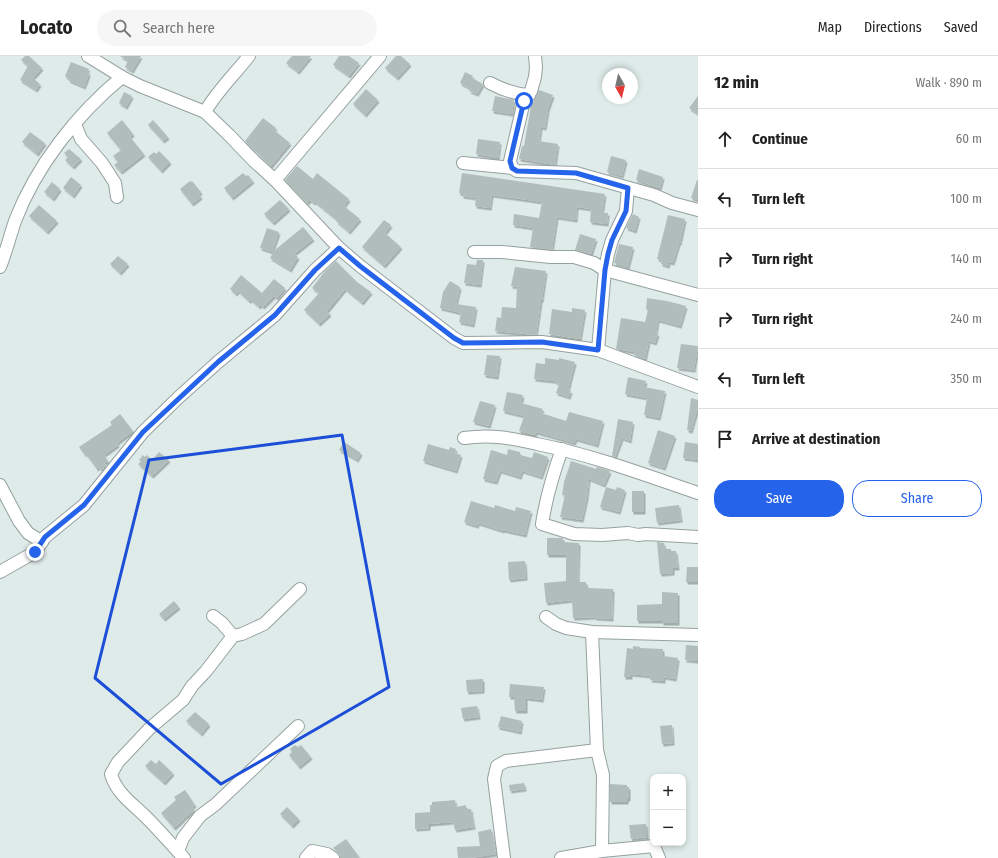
<!DOCTYPE html>
<html lang="en">
<head>
<meta charset="utf-8">
<style>
  body { margin:0; font-family:"Fira Sans Condensed",sans-serif; background:#f6f6f6; color:#222 }
  .controls { position:absolute; right:12px; bottom:12px; display:grid; overflow:hidden; border-radius:8px; box-shadow:0 2px 6px #0003 }
  .controls button { width:36px; height:36px; display:grid; place-items:center; padding:0; border:0; border-bottom:1px solid #e0e0e0; background:#fff; color:#222; font:20px sans-serif }
  .compass { position:absolute; left:602px; top:12px; width:36px; height:36px; border-radius:50%; background:#fff; box-shadow:0 2px 6px #0003; rotate:172deg }
  .stop { position:absolute; width:12px; height:12px; margin:-9px; border:3px solid #2563eb; border-radius:50%; background:#fff }
  .stop.end { background:#2563eb; border-color:#fff; box-shadow:0 1px 4px #0008 }
  .list { margin:0; padding:0; list-style:none }
  h2 { display:flex; justify-content:space-between; align-items:center; height:52px; margin:0; padding:0 16px; font-size:17px }
  h2 small { font-size:13px; font-weight:400; color:#767676 }
  .list li { display:grid; grid-template-columns:26px 1fr auto; gap:12px; align-items:center; box-sizing:border-box; height:60px; padding:0 16px; border-top:1px solid #e0e0e0 }
  .list b { display:block; font-size:15px; white-space:nowrap }
  .list em { font-size:13px; font-style:normal; color:#767676 }
  .actions { display:flex; gap:8px; padding:12px 16px }
  .actions a { flex:1; padding:9px 0; border:1px solid #2563eb; border-radius:16px; text-align:center; font-size:14px; color:#2563eb }
  .actions .main { background:#2563eb; color:#fff }
  .icon { flex:none; width:22px; height:22px; fill:none; stroke:currentColor; stroke-width:2; stroke-linecap:round; stroke-linejoin:round }
  .map { position:relative; flex:none; width:698px; height:802px; overflow:hidden }
  header { display:flex; align-items:center; gap:24px; box-sizing:border-box; height:56px; padding:0 20px; background:#fff; border-bottom:1px solid #e0e0e0 }
  header strong { font-size:19px }
  nav { display:flex; gap:22px; margin-inline-start:auto; font-size:14px }
  .search { width:280px; height:36px; background:#f6f6f6; display:flex; align-items:center; gap:10px; box-sizing:border-box; padding:0 14px; border-radius:22px; color:#767676; font-size:15px }
  main { display:flex }
  aside { flex:1; background:#fff }
  .map>svg:first-child { display:block }
  .building { fill:#b1bdbb; filter:url(#shadow) }
  .lines { fill:none; stroke-linecap:round; stroke-linejoin:round }
  .minor-casing { stroke:#95a19f; stroke-width:14 }
  .minor { stroke:#fff; stroke-width:12 }
  .route { stroke:#2563eb; stroke-width:5 }
  .marked { fill:none; stroke:#1d4ed8; stroke-width:3; stroke-linejoin:round }
</style>
</head>
<body>
<header>
<strong>Locato</strong>
<div class="search"><svg class="icon" aria-label="search" viewBox="0 0 24 24"><circle cx="10" cy="10" r="6"/><path d="M15 15l6 6"/></svg>Search here</div>
<nav><a>Map</a><a>Directions</a><a>Saved</a></nav>
</header>
<main>
<div class="map">
<svg width="698" height="802" viewBox="0 0 698 802">
  <defs>
    <filter id="shadow"><feDropShadow dx="1.5" dy="2.5" stdDeviation="0" flood-color="#0004"/></filter>
  </defs>
  <rect width="100%" height="100%" fill="#deebe9"/>
  <g class="building">
    <polygon points="25,0 29,0 42,12 33,22 40,28 36,34 20,24 28,10 21,4"/>
    <polygon points="120,0 141,0 132,15 125,11 128,5"/>
    <polygon points="292,0 311,0 298,16 286,7"/>
    <polygon points="339,0 349,0 359,7 349,20 333,9"/>
    <polygon points="396,0 401,0 410,8 397,22 385,12"/>
    <polygon points="71,6 89,13 87,16 89,17 88,21 84,31 68,24 69,23 65,20"/>
    <polygon points="465,16 473,20 472,22 483,28 477,38 469,35 471,33 460,27"/>
    <polygon points="366,33 378,44 365,59 353,48"/>
    <polygon points="539,34 553,39 548,53 545,72 541,71 539,85 558,88 555,109 519,103 522,90 524,90 531,50"/>
    <polygon points="124,36 132,40 126,51 119,47"/>
    <polygon points="495,40 514,44 512,58 492,55"/>
    <polygon points="698,40 698,58 689,52"/>
    <polygon points="263,62 276,72 274,74 290,87 271,110 245,85"/>
    <polygon points="122,64 133,78 130,81 144,98 121,116 114,109 118,106 113,100 121,94 107,77"/>
    <polygon points="153,64 168,81 163,85 148,69"/>
    <polygon points="30,76 45,87 37,98 22,86"/>
    <polygon points="478,83 500,86 498,102 476,98"/>
    <polygon points="69,93 81,103 73,111 65,104 68,101 64,97"/>
    <polygon points="159,95 170,106 161,115 148,101 154,96 156,98"/>
    <polygon points="611,100 626,104 622,120 607,116"/>
    <polygon points="297,110 313,123 317,117 349,143 344,150 360,163 349,176 336,165 337,164 315,146 314,147 310,144 307,147 285,124"/>
    <polygon points="639,113 663,121 660,132 636,124"/>
    <polygon points="243,117 246,120 248,119 253,125 232,142 224,132"/>
    <polygon points="462,117 605,138 602,157 608,157 607,168 590,166 591,153 577,151 576,164 557,161 552,194 530,191 533,172 513,169 514,158 539,162 542,146 492,139 490,152 475,150 476,142 462,140 462,138 459,137"/>
    <polygon points="71,121 81,129 73,140 63,132"/>
    <polygon points="697,124 698,124 698,144 691,142"/>
    <polygon points="190,125 191,126 192,125 201,136 199,138 201,141 192,148 180,133"/>
    <polygon points="52,126 60,133 53,143 44,136"/>
    <polygon points="280,144 289,153 273,167 264,158"/>
    <polygon points="39,149 57,165 47,176 29,160"/>
    <polygon points="633,158 639,161 635,175 626,172"/>
    <polygon points="668,159 685,163 680,187 679,187 673,207 669,206 668,210 661,208 662,204 657,203"/>
    <polygon points="384,164 391,169 385,177 401,191 384,210 362,191"/>
    <polygon points="303,171 313,183 294,198 298,201 290,214 270,202 275,194"/>
    <polygon points="267,172 279,176 272,196 260,192"/>
    <polygon points="580,178 596,183 591,198 575,194"/>
    <polygon points="619,188 633,191 628,211 614,207"/>
    <polygon points="118,200 128,208 120,217 110,208"/>
    <polygon points="477,204 483,204 480,229 464,227 467,208 476,209"/>
    <polygon points="336,205 357,226 371,236 362,247 345,233 327,255 330,258 319,268 304,254 319,237 312,232 325,215"/>
    <polygon points="515,211 546,215 542,244 541,244 536,279 495,275 497,261 501,262 502,251 516,252 517,231 511,230"/>
    <polygon points="241,219 262,237 274,223 285,232 277,242 274,240 263,251 261,249 259,251 251,244 249,245 238,235 236,238 230,233"/>
    <polygon points="450,225 460,231 456,248 476,251 473,269 459,266 461,257 440,252 443,236"/>
    <polygon points="647,242 667,245 686,250 680,270 658,264 656,277 658,278 655,287 649,285 645,303 634,299 635,296 616,293 621,262 645,266 648,254 646,253"/>
    <polygon points="572,252 585,254 580,283 549,278 552,253 572,256"/>
    <polygon points="681,288 698,290 694,314 677,312"/>
    <polygon points="487,299 500,300 497,321 484,319"/>
    <polygon points="545,302 559,304 559,302 575,306 568,334 571,335 569,341 556,337 559,328 554,325 534,323 536,307 545,308"/>
    <polygon points="628,321 646,325 644,331 665,335 659,362 644,359 647,342 625,338"/>
    <polygon points="507,336 523,339 521,347 543,353 541,357 566,365 569,356 603,365 597,389 576,383 574,387 536,376 535,379 519,375 524,360 503,355"/>
    <polygon points="691,342 698,344 698,351 691,375 687,374"/>
    <polygon points="480,345 495,349 489,370 473,366"/>
    <polygon points="120,358 133,375 117,387 118,389 104,399 108,405 104,407 106,410 104,412 101,414 99,411 97,413 86,398 85,399 79,391 112,369 110,366"/>
    <polygon points="618,363 633,366 630,385 622,382 615,401 612,400"/>
    <polygon points="658,374 675,380 664,412 648,407"/>
    <polygon points="344,386 361,397 357,404 339,394"/>
    <polygon points="685,386 698,388 698,404 683,402"/>
    <polygon points="428,388 449,394 450,391 456,393 455,397 461,399 456,415 423,405"/>
    <polygon points="508,393 520,396 520,399 532,402 534,396 548,401 541,421 522,415 520,421 500,415 496,426 483,423 491,394 507,399"/>
    <polygon points="159,396 169,404 152,420 138,408 141,406 139,404 143,399 145,401 147,399 152,404"/>
    <polygon points="571,405 596,413 597,411 610,415 604,429 589,423 587,441 582,464 560,461 565,439 562,439 564,426"/>
    <polygon points="606,431 616,434 617,431 625,434 619,456 600,451"/>
    <rect x="632" y="435" width="12" height="21"/>
    <polygon points="471,445 494,452 495,449 515,455 516,451 531,455 525,479 503,474 503,475 478,467 477,470 464,466"/>
    <polygon points="679,449 681,464 657,467 655,452"/>
    <polygon points="547,482 563,482 563,486 579,487 578,526 586,526 587,532 613,533 612,563 595,562 595,561 573,562 572,544 546,547 544,527 566,525 566,499 547,499"/>
    <polygon points="657,486 664,487 665,493 671,493 671,495 676,495 678,512 673,512 673,517 660,518"/>
    <polygon points="525,505 526,522 509,524 508,506"/>
    <polygon points="687,511 698,511 698,526 686,526"/>
    <polygon points="662,536 678,537 678,567 662,567 662,565 637,565 637,549 662,548"/>
    <polygon points="174,545 179,551 164,563 159,558"/>
    <polygon points="686,589 698,590 698,605 685,604"/>
    <polygon points="633,590 640,591 640,592 663,593 663,600 678,602 675,623 664,621 664,625 650,624 651,620 631,618 631,621 624,621 627,592 633,593"/>
    <polygon points="483,623 483,635 467,636 466,624"/>
    <polygon points="510,628 544,631 542,644 526,642 526,655 515,655 514,641 509,641"/>
    <polygon points="477,650 479,661 463,663 461,652"/>
    <polygon points="195,656 209,668 201,678 186,665"/>
    <polygon points="501,660 522,665 520,676 498,671"/>
    <polygon points="672,669 673,687 662,688 660,670"/>
    <polygon points="295,689 298,691 301,689 311,701 299,711 289,699 292,696 290,693"/>
    <polygon points="151,704 156,708 159,704 173,717 164,727 145,710"/>
    <polygon points="524,727 525,733 510,735 509,729"/>
    <polygon points="610,728 627,729 627,731 629,731 629,743 627,743 627,746 610,746"/>
    <polygon points="185,734 195,749 192,751 195,754 183,763 184,763 174,772 161,757 176,744 174,741"/>
    <polygon points="455,744 456,751 466,749 466,753 471,753 474,771 455,774 453,766 429,768 429,772 415,773 415,757 430,756 430,749 432,749 432,746"/>
    <polygon points="287,751 299,763 292,770 280,758"/>
    <polygon points="646,768 647,781 631,783 629,769"/>
    <polygon points="491,773 496,798 477,801 458,802 457,791 480,790 478,776"/>
    <polygon points="346,783 360,802 340,802 340,798 333,792"/>
  </g>
  <g class="lines">
    <g class="minor-casing">
      <g id="minor">
        <polyline points="88,0 122,21 140,30 205,56 229,79 254,105 275,124 339,192 360,210 454,282 463,287 542,286 598,294 698,331"/>
        <path d="M490,27C503,34 514,38 529,39"/>
        <path d="M205,56C217,35 234,19 249,0"/>
        <polyline points="75,68 81,83 102,107 115,127 117,141"/>
        <polyline points="463,107 512,112 517,115 576,117 654,139 672,147 698,154"/>
        <polyline points="512,112 510,105 524,45 531,35 535,21 536,11 535,0"/>
        <polyline points="275,124 380,0"/>
        <polyline points="474,196 502,196 551,201 574,201 594,207 605,214 698,239"/>
        <path d="M0,211C6,196 10,180 15,165C36,110 77,58 122,21"/>
        <polyline points="598,294 605,214 608,198 612,184 626,155 628,132"/>
        <path d="M464,382C490,378 511,382 537,388C592,399 645,419 698,437"/>
        <path d="M562,393C553,418 546,442 542,468L574,478L602,479L628,477L638,479L646,478L698,481"/>
        <polyline points="0,429 19,465 28,477 42,486"/>
        <polyline points="0,516 35,496 45,481 84,449 143,376 179,341 218,306 275,259 315,214 339,192"/>
        <polyline points="213,560 222,567 233,580"/>
        <polyline points="546,561 556,568 566,572 592,576 698,579"/>
        <polyline points="592,576 597,694 603,719 602,795"/>
        <polyline points="178,795 183,782 200,760 216,748 298,670"/>
        <path d="M184,802C171,788 159,774 146,761C133,748 116,737 111,718L118,706L150,672L183,644L192,630L206,615L233,580L242,578L264,568L300,533"/>
        <polyline points="306,802 312,795 327,798 333,802"/>
        <polyline points="504,802 494,723 497,710 506,705 597,694"/>
        <polyline points="561,802 602,795 654,790 659,802"/>
      </g>
    </g>
    <use href="#minor" class="minor"/>
  </g>
  <g class="lines">
    <polyline class="route" points="35,496 45,481 84,449 143,376 218,306 275,259 315,214 339,192 360,210 454,282 463,287 542,286 598,294 605,214 608,198 612,184 626,155 628,132 576,117 517,115 512,112 510,105 524,45"/>
  </g>
  <path class="marked" d="M342,379L389,631L221,728L95,622L149,404Z"/>
</svg>
<div class="controls">
<button>+</button>
<button>−</button>
</div>
<svg class="compass" viewBox="-18 -18 36 36"><path d="M0-13l5 13h-10z" fill="#e53935"/><path d="M0 13l5-13h-10z" fill="#767676"/></svg>
<div class="stop" style="left:524px;top:45px"></div>
<div class="stop end" style="left:35px;top:496px"></div>
</div>
<aside>
<h2>12 min<small>Walk · 890 m</small></h2>
<ul class="list">
<li><svg class="icon" aria-label="ahead" viewBox="0 0 24 24"><path d="M12 20V5M6 11l6-6 6 6"/></svg><div><b>Continue</b></div><em>60 m</em></li>
<li><svg class="icon" aria-label="left" viewBox="0 0 24 24"><path d="M17 20v-9H6M10 6l-5 5 5 5"/></svg><div><b>Turn left</b></div><em>100 m</em></li>
<li><svg class="icon" aria-label="right" viewBox="0 0 24 24"><path d="M7 20v-9h11M14 6l5 5-5 5"/></svg><div><b>Turn right</b></div><em>140 m</em></li>
<li><svg class="icon" aria-label="right" viewBox="0 0 24 24"><path d="M7 20v-9h11M14 6l5 5-5 5"/></svg><div><b>Turn right</b></div><em>240 m</em></li>
<li><svg class="icon" aria-label="left" viewBox="0 0 24 24"><path d="M17 20v-9H6M10 6l-5 5 5 5"/></svg><div><b>Turn left</b></div><em>350 m</em></li>
<li><svg class="icon" aria-label="arrive" viewBox="0 0 24 24"><path d="M6 21V4h12l-3 4 3 4H6"/></svg><div><b>Arrive at destination</b></div></li>
</ul>
<div class="actions"><a class="main">Save</a><a>Share</a></div>
</aside>
</main>
</body>
</html>
